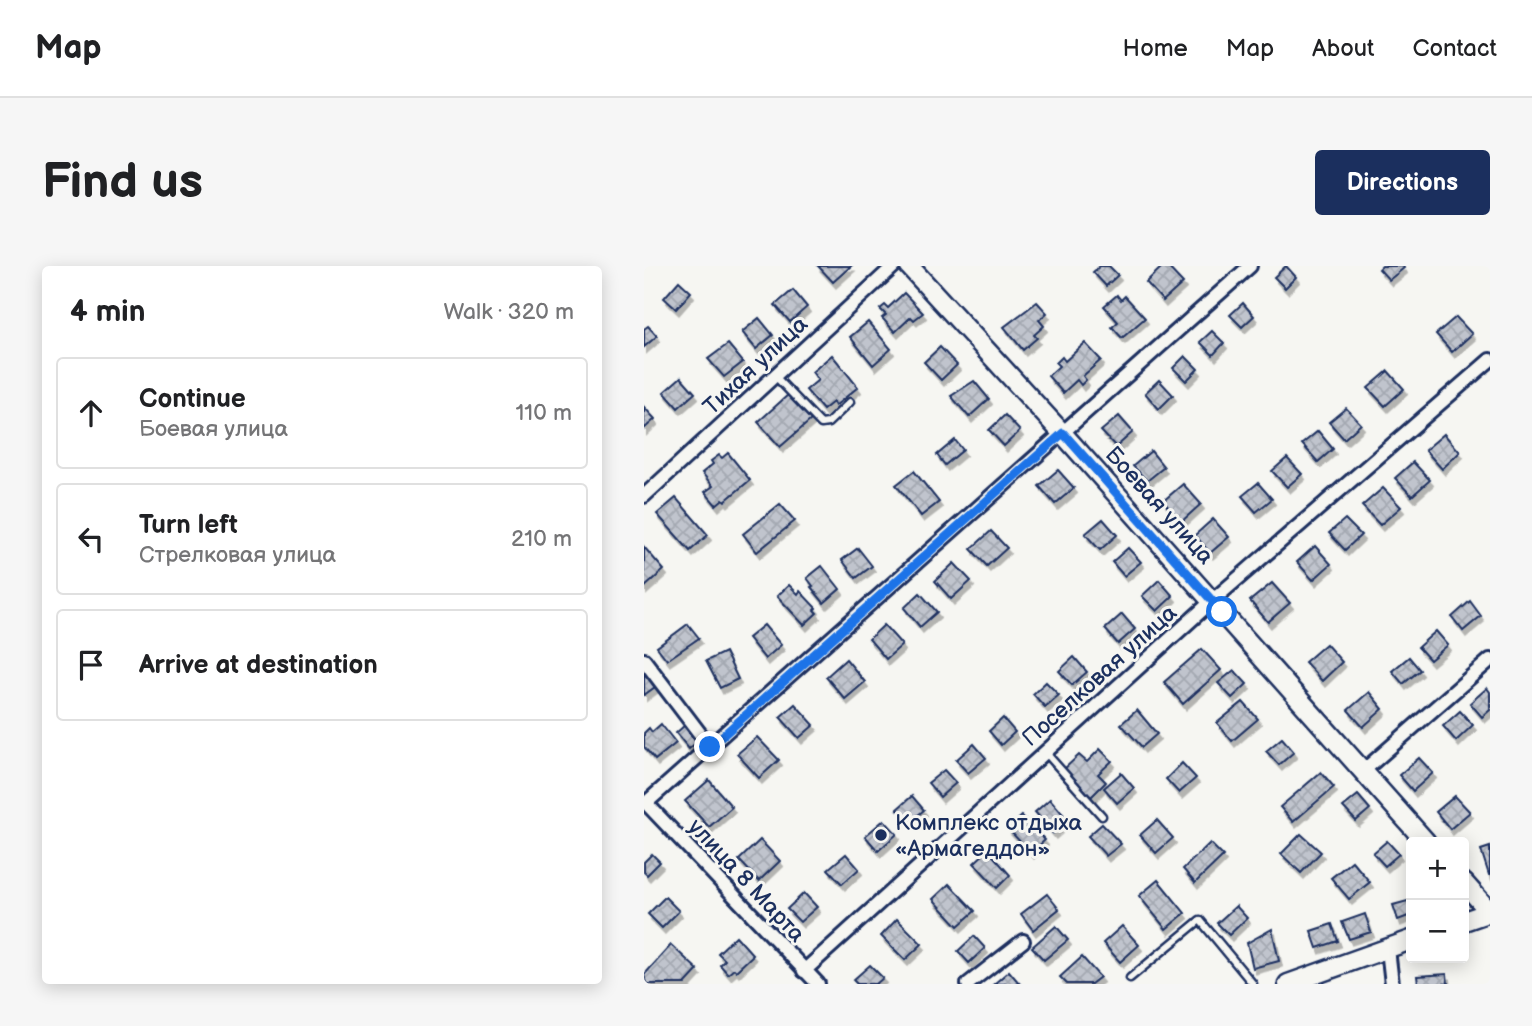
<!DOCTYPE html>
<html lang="en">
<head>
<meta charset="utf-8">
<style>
  body { margin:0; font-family:"Balsamiq Sans",sans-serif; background:#f6f6f6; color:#202124 }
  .controls { position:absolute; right:21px; bottom:21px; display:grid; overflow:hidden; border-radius:7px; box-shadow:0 4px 18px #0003 }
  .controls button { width:63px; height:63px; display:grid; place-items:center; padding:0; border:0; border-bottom:2px solid #e0e0e0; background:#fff; color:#202124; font:35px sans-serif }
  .stop { position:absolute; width:21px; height:21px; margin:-16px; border:5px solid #1a73e8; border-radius:50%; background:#fff }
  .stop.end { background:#1a73e8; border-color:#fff; box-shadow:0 2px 7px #0008 }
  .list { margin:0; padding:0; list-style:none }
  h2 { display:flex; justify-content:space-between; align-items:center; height:91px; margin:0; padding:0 28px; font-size:30px }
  h2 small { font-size:23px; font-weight:400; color:#757577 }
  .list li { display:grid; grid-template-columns:46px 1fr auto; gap:21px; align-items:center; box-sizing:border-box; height:112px; margin:0 14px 14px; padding:0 14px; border:2px solid #e0e0e0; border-radius:7px }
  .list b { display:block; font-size:26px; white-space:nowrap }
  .list p { margin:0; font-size:23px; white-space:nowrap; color:#757577 }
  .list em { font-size:23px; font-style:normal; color:#757577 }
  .icon { flex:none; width:38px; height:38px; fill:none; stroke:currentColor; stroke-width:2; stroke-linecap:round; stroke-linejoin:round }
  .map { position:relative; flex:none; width:846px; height:718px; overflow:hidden; border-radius:7px }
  header { display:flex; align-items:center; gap:42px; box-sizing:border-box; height:98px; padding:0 35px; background:#fff; border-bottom:2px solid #e0e0e0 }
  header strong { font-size:33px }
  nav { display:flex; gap:38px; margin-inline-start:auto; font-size:24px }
  .intro { display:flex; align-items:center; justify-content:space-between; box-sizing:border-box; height:168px; padding:0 42px }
  h1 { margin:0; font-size:49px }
  .button { padding:18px 32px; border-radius:7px; background:#1b2f5e; color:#fff; font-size:24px; font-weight:700 }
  main { display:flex; gap:42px; padding:0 42px }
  aside { flex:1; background:#fff; border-radius:7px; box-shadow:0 4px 18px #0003 }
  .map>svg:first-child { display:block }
  .building { fill:url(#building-cross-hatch); stroke:#1b2f5e; stroke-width:2; filter:url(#shadow) }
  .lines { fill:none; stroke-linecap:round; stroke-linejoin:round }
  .lane-casing { stroke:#1b2f5e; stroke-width:11 }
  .street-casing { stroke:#1b2f5e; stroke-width:18 }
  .secondary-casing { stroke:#1b2f5e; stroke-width:23 }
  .lane { stroke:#f6f6f2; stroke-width:6 }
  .street { stroke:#f6f6f2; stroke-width:12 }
  .secondary { stroke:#f6f6f2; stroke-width:18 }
  .route { stroke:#1a73e8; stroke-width:9 }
  .poi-dot { fill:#1b2f5e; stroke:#f6f6f2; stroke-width:2.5 }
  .labels { text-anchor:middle; stroke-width:6; stroke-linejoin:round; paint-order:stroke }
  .street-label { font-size:23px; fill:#1b2f5e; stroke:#f6f6f2 }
  .poi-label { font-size:23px; fill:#1b2f5e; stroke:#f6f6f2; text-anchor:start }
</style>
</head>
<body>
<header>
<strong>Map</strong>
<nav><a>Home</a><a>Map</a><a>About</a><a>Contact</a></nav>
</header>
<div class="intro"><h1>Find us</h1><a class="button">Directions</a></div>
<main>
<aside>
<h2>4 min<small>Walk · 320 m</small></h2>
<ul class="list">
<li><svg class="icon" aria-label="ahead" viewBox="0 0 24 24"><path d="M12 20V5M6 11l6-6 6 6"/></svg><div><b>Continue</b><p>Боевая улица</p></div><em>110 m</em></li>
<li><svg class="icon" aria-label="left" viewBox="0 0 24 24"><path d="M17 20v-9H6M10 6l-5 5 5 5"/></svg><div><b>Turn left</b><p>Стрелковая улица</p></div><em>210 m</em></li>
<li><svg class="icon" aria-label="arrive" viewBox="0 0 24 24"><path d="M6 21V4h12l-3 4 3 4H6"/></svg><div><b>Arrive at destination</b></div></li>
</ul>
</aside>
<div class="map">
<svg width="846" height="718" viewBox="0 0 846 718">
  <defs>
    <pattern id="building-cross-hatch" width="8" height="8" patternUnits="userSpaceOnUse" patternTransform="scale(1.75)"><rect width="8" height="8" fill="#c0c4cd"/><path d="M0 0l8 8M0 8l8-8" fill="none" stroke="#a4a9b2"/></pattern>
    <filter id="shadow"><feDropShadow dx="3" dy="5.5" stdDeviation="0" flood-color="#0004"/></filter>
  </defs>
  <rect width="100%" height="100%" fill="#f6f6f2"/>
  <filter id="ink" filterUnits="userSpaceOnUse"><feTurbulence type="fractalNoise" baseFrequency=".0143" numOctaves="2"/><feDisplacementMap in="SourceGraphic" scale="14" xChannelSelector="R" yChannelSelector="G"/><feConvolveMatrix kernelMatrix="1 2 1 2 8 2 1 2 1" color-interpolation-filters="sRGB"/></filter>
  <g filter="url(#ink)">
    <g class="building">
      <polygon points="174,0 207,0 189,16"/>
      <polygon points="456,0 465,0 474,9 462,20 449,6"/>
      <polygon points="519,0 523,0 539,17 519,35 502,16"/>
      <polygon points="642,0 652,11 641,22 630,11"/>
      <polygon points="738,0 759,0 760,2 745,14 735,3"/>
      <polygon points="35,15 47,26 32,43 20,32"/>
      <polygon points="149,24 163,41 146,56 131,39"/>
      <polygon points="260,27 279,47 270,54 267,51 251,66 238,52 242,49 236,43 241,39 244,42"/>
      <polygon points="473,29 477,34 481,30 501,52 478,72 468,61 474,56 460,40"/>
      <polygon points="393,36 403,47 395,54 400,60 390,69 393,72 379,84 360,61"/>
      <polygon points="599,37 610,50 598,61 586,49"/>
      <polygon points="812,51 828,68 808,86 792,68"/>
      <polygon points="115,52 129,69 112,83 98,66"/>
      <polygon points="224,56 247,83 229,99 206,71"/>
      <polygon points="4,60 13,70 0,81 0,63"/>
      <polygon points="568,65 580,77 569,89 556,76"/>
      <polygon points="441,77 457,94 439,110 442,114 437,119 433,114 419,127 404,110 415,100 412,97 418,91 421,95"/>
      <polygon points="84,78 99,96 80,111 64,93"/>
      <polygon points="296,81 313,99 297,114 280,96"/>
      <polygon points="188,89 214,121 191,140 189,136 179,144 162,124 174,114 168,106"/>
      <polygon points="541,90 554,103 542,115 529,102"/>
      <polygon points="744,105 760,123 741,140 724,122"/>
      <polygon points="37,111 51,127 34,142 20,126"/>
      <polygon points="515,114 529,129 515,143 501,127"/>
      <polygon points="330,115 345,133 325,151 307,130"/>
      <polygon points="145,128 167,154 136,181 114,156"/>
      <polygon points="0,141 11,153 0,163"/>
      <polygon points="702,142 717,158 700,173 685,156"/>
      <polygon points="361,149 376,165 360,180 345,164"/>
      <polygon points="475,150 489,166 472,181 457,165"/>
      <polygon points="674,165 689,183 674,196 658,178"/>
      <polygon points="800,168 816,186 798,203 781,184"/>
      <polygon points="311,174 319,184 301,199 293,189"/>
      <polygon points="507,185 520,201 503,215 489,200"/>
      <polygon points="84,187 106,214 81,235 79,233 72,239 61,226 69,220 58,207 69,198 67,195 75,189 78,192"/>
      <polygon points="643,192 658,208 643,221 628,205"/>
      <polygon points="769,196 786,214 768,230 751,212"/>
      <polygon points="414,204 430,222 411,238 395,220"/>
      <polygon points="270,205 295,236 277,250 252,219"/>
      <polygon points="614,217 628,233 612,246 598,230"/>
      <polygon points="539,218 557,238 537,256 519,235"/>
      <polygon points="739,222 757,241 736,259 718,240"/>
      <polygon points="32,232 64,269 46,285 13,248"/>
      <polygon points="136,238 151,255 113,286 99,268"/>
      <polygon points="459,253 473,269 456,284 441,268"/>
      <polygon points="569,253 585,271 566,287 551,269"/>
      <polygon points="701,253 717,269 701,284 685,267"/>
      <polygon points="347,265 363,282 343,300 327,283"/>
      <polygon points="671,280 687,298 669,314 653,296"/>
      <polygon points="0,281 20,304 0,322"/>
      <polygon points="214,282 228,300 212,312 198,294"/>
      <polygon points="484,282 497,296 480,310 468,296"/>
      <polygon points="310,297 327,315 307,333 291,315"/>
      <polygon points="178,300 196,323 180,337 167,321 169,320 163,312"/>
      <polygon points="515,314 529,330 513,345 498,330"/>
      <polygon points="628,317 646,337 624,356 606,335"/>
      <polygon points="145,319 154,328 156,325 172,342 170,344 173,347 160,359 133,330"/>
      <polygon points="276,327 293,346 276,361 260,342"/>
      <polygon points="826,335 837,350 819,365 808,351"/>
      <polygon points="478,348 491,363 474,378 461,363"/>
      <polygon points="44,358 55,372 23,394 13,381"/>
      <polygon points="120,359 137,379 121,393 104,372"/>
      <polygon points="240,359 258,379 242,393 225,373"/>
      <polygon points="792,365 804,379 786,394 774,381"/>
      <polygon points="682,378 698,396 678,415 661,396"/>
      <polygon points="558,383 577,404 539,438 520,416"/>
      <polygon points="81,386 94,413 76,422 62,395"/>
      <polygon points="430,391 443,406 428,419 415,405"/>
      <polygon points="765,391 776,404 759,418 748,405"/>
      <polygon points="202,393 221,416 201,433 182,411"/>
      <polygon points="590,404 603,418 588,432 574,417"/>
      <polygon points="0,406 11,421 0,429"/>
      <polygon points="402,416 415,429 401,441 389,428"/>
      <polygon points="843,422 846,426 846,444 838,451 826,437"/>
      <polygon points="725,426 739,443 719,461 704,444"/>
      <polygon points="599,436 614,453 588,475 573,457"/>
      <polygon points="151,438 170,459 155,472 136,451"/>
      <polygon points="493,444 513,468 498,481 477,458"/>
      <polygon points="816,445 829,459 812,475 799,460"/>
      <polygon points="359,452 371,466 357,479 345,465"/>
      <polygon points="17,458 32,477 11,494 0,481 0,467 5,462 8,466"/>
      <polygon points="41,459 54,475 45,483 32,467"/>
      <polygon points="113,471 135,494 115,512 93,488"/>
      <polygon points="638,472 650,486 635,499 622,485"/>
      <polygon points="330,478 342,492 324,507 312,494"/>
      <polygon points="456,483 468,495 454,508 462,516 447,531 420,503 435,489 443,496"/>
      <polygon points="775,492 789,507 769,525 755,509"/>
      <polygon points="538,497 552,512 535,527 522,513"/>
      <polygon points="300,504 312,517 296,531 284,517"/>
      <polygon points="677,506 690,521 649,556 636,541"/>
      <polygon points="477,507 490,522 473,537 460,522"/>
      <polygon points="65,514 88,541 65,561 41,535"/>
      <polygon points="714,529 726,543 712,555 699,541"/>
      <polygon points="268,530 280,544 265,557 253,543"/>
      <polygon points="811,530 826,546 806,563 792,546"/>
      <polygon points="406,533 424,554 409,567 391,546"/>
      <polygon points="378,550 401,574 387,587 364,563"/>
      <polygon points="240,554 253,568 234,585 221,570"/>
      <polygon points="513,554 529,572 512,587 496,569"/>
      <polygon points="458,558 477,578 462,590 444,570"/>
      <polygon points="657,568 677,586 657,607 637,588"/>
      <polygon points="116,574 136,595 115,615 95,594"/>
      <polygon points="743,575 755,588 741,600 729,587"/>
      <polygon points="566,577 579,590 551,617 539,603"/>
      <polygon points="846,581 846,609 845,609 837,584"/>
      <polygon points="344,584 366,609 353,622 330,597"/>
      <polygon points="8,588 16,596 3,609 0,606 0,596"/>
      <polygon points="202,588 215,603 198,618 184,603"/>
      <polygon points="708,595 726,616 705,633 687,612"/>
      <polygon points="514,614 541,647 522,663 495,630"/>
      <polygon points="305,618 331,645 314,660 289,633"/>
      <polygon points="160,627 173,641 156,656 143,643"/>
      <polygon points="403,628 415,643 389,664 377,648"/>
      <polygon points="21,631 35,645 18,662 4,648"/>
      <polygon points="767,634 767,649 754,654 749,639"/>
      <polygon points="592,640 603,652 585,669 573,657"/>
      <polygon points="721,648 727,666 705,673 698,656"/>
      <polygon points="253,653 278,678 261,694 237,670"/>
      <polygon points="688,658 694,675 673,682 667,665"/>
      <polygon points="412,660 424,674 400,694 388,681"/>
      <polygon points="478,660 495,679 476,696 459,677"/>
      <polygon points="628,663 635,695 609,702 603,677"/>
      <polygon points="92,670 109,689 92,705 90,703 84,708 76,699 81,694 74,687"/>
      <polygon points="330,670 341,682 325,697 314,685"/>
      <polygon points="27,679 54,704 41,718 2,718 0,709"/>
      <polygon points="438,691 456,711 447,718 423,718 416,711"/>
      <polygon points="226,699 239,712 232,718 213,718 209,714"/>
      <polygon points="365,705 376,718 350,718"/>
      <polygon points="803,708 804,718 774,718 773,710"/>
    </g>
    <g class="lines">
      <g class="lane-casing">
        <g id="lane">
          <polyline points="131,110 177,158 184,157 206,136"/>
          <polyline points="401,486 458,550"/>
          <polyline points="486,712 556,654 609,718"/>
        </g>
      </g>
      <g class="street-casing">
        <g id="street">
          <polyline points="0,230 250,0"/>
          <polyline points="0,394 66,481"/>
          <polyline points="718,506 846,394"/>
          <polyline points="744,683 748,718"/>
          <polyline points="160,705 568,335 846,94"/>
          <polyline points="174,718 2,537 606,0"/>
          <polyline points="324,718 379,675"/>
        </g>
      </g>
      <g class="secondary-casing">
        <g id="secondary">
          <polyline points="265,0 419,168 782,576"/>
          <polyline points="820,617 846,646"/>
          <polyline points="820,655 846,646"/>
          <polyline points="644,718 767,674"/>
        </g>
      </g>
      <use href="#lane" class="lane"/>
      <use href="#street" class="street"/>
      <use href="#secondary" class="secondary"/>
    </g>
  </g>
  <g class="lines" filter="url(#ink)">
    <polyline class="route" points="66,481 419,167 578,346"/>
  </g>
  <circle class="poi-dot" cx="237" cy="569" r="7"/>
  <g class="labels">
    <g class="street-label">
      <text transform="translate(111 99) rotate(-43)" y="8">Тихая улица</text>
      <text transform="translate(516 239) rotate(48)" y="8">Боевая улица</text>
      <text transform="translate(455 409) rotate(-42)" y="8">Поселковая улица</text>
      <text transform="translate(103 614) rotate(47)" y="8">улица 8 Марта</text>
    </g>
    <g class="poi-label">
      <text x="251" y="564">Комплекс отдыха<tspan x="251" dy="26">«Армагеддон»</tspan></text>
    </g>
  </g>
</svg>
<div class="controls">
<button>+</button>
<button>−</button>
</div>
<div class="stop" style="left:578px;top:346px"></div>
<div class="stop end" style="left:66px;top:481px"></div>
</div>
</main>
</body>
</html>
